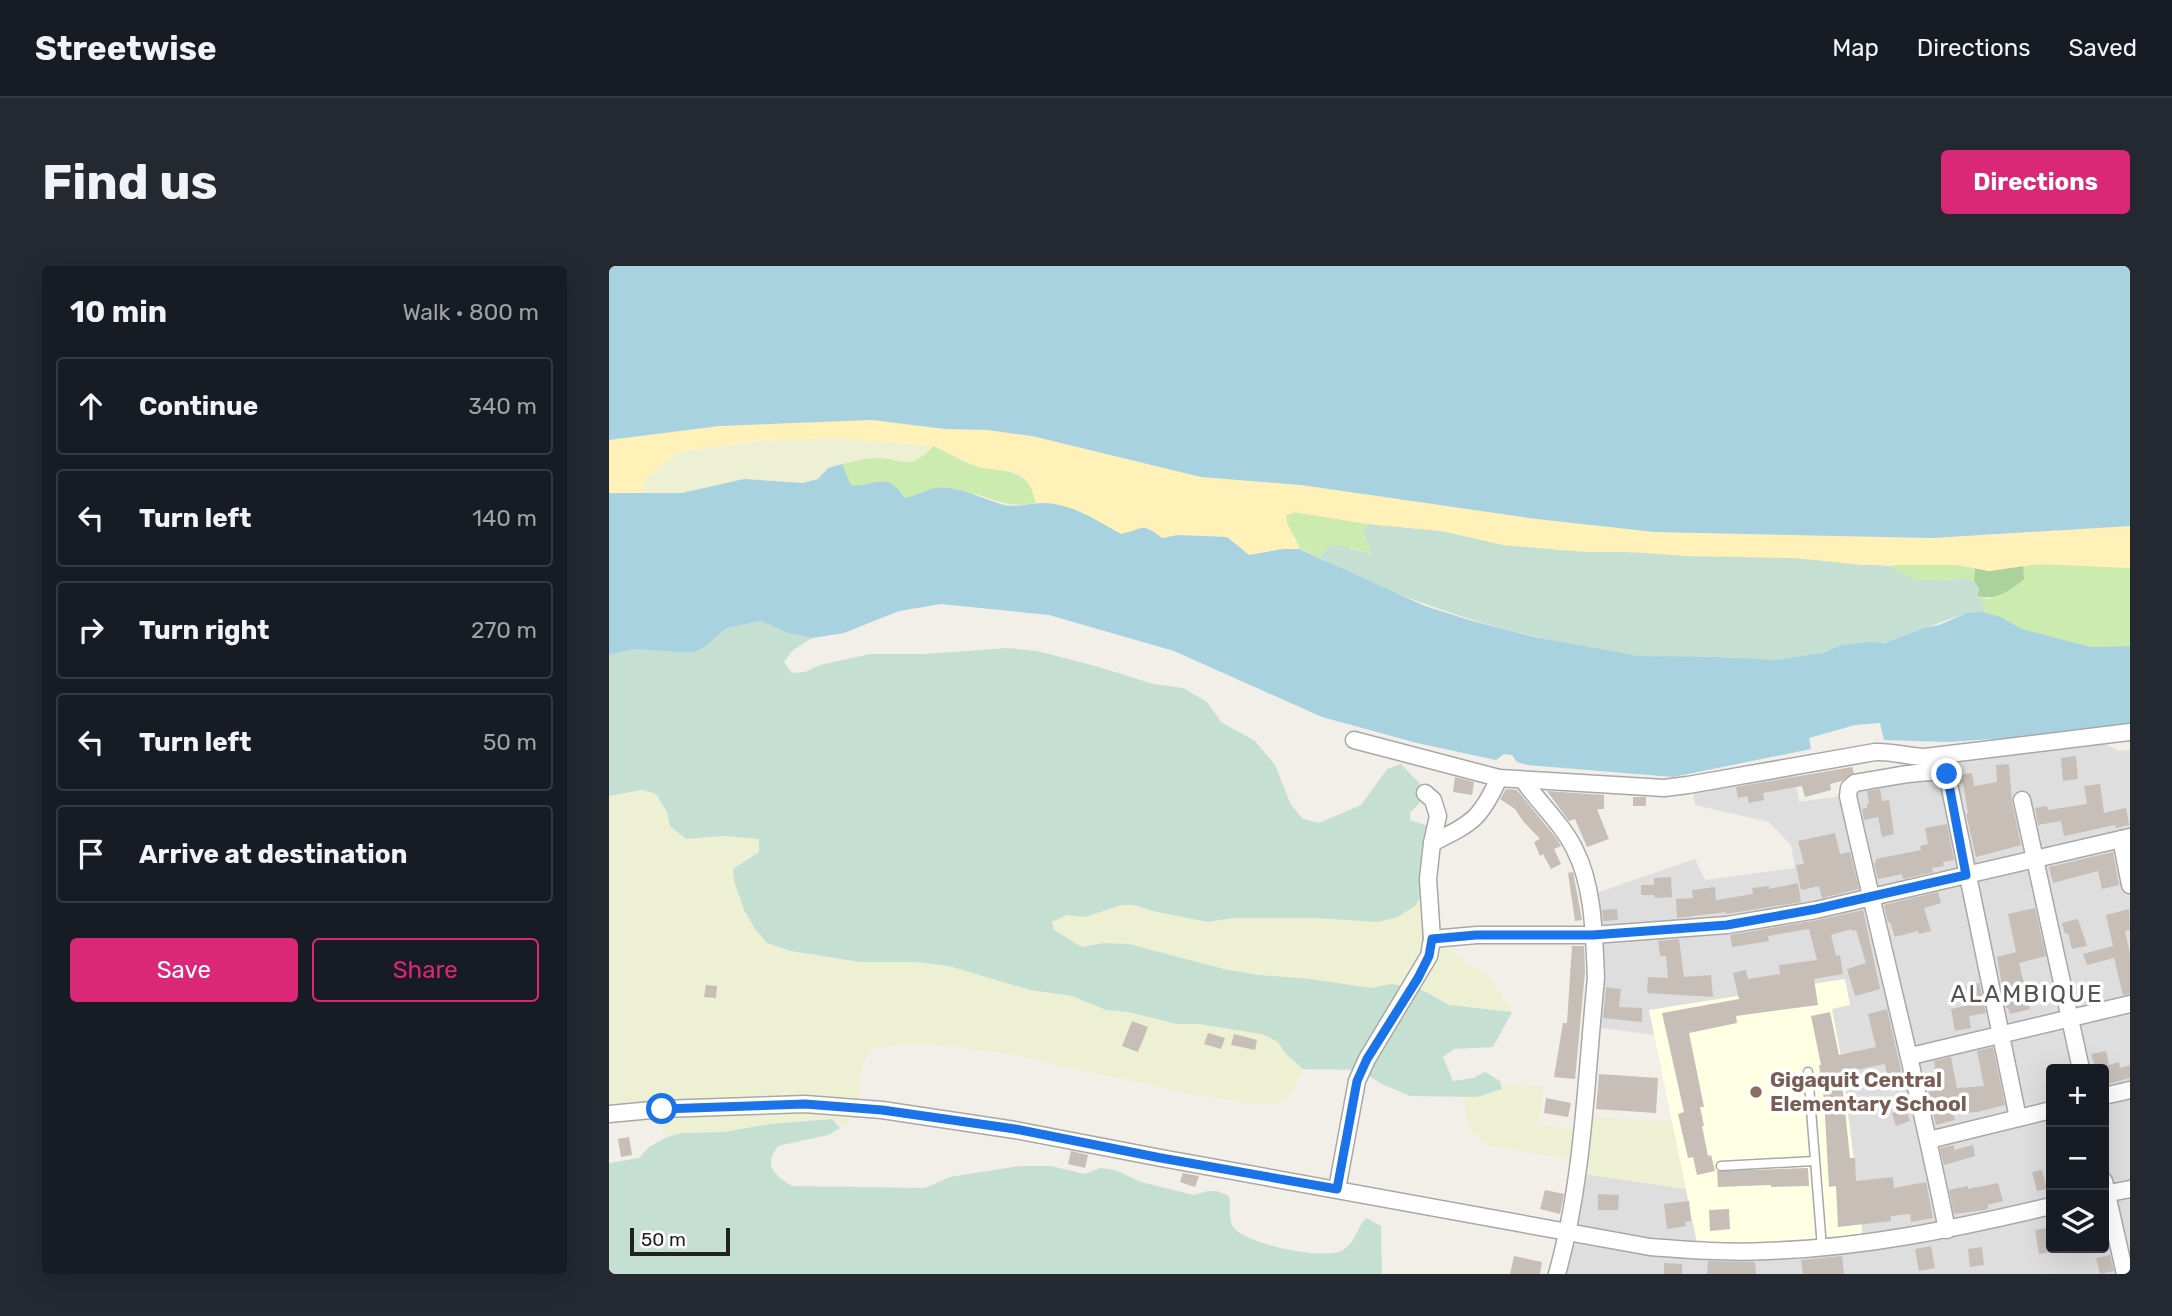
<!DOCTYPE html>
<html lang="en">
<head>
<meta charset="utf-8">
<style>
  body { margin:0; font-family:Rubik,sans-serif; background:#242831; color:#f1f3f6 }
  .controls { position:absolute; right:21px; bottom:21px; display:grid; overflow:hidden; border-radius:7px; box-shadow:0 7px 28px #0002 }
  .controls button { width:63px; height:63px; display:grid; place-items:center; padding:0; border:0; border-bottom:2px solid #363941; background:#171b24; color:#f1f3f6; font:35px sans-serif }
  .scale { position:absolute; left:21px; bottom:18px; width:100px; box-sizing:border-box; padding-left:7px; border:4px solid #212121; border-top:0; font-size:19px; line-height:24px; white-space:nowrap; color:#212121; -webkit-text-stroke:5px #fff; paint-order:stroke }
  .stop { position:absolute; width:21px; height:21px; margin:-16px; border:5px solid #1a73e8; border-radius:50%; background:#fff }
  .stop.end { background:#1a73e8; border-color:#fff; box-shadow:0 2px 7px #0008 }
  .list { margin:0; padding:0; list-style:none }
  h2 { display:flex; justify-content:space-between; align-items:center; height:91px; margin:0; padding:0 28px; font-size:30px }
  h2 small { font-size:23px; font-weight:400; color:#9ea1a6 }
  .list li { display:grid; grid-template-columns:46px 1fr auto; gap:21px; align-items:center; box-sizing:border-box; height:98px; margin:0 14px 14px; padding:0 14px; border:2px solid #363941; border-radius:7px }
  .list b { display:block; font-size:26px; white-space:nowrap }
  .list em { font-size:23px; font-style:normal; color:#9ea1a6 }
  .actions { display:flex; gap:14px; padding:21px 28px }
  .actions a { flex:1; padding:16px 0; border:2px solid #db2777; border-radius:7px; text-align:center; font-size:24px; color:#db2777 }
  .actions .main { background:#db2777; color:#fff }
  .icon { flex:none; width:38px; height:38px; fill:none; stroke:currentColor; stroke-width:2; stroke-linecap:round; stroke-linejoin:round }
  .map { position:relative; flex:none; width:1521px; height:1008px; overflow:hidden; border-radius:7px }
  header { display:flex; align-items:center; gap:42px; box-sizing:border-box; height:98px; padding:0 35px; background:#171b24; border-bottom:2px solid #363941 }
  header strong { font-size:33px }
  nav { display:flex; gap:38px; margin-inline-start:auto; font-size:24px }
  .intro { display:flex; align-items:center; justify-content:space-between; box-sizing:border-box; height:168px; padding:0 42px }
  h1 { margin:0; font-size:49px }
  .button { padding:18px 32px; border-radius:7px; background:#db2777; color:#fff; font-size:24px; font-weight:700 }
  main { display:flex; gap:42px; padding:0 42px }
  aside { flex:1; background:#171b24; border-radius:7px; box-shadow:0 7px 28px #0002 }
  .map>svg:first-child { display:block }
  .residential { fill:#dfdede; fill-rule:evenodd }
  .education { fill:#ffffe3 }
  .farmland { fill:#eef0d4 }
  .grass { fill:#ccebae }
  .forest { fill:#abd19c }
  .wetland { fill:#c5e0d3 }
  .sand { fill:#fff1b8 }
  .water { fill:#a8d2df }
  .building { fill:#c7beb7 }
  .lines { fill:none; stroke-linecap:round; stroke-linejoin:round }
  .service-casing { stroke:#a8a8a8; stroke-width:11 }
  .minor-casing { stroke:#a8a8a8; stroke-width:19 }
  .service { stroke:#fff; stroke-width:8 }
  .minor { stroke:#fff; stroke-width:16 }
  .route { stroke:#1a73e8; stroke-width:9 }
  .education-dot { fill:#8d6e63; stroke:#fff; stroke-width:2.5 }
  .labels { text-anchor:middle; stroke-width:7; stroke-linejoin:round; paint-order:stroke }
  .education-label { font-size:21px; font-weight:bold; fill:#785e54; stroke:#fff; text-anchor:start }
  .quarter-label { font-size:24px; letter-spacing:2px; fill:#545454; stroke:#fff }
</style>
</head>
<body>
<header>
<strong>Streetwise</strong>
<nav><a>Map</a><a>Directions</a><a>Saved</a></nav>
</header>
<div class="intro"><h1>Find us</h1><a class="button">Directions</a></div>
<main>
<aside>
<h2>10 min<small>Walk · 800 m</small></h2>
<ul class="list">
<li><svg class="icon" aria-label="ahead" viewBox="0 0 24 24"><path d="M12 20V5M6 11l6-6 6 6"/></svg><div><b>Continue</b></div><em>340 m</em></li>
<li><svg class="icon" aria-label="left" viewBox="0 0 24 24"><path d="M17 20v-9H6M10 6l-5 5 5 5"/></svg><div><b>Turn left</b></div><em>140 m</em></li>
<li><svg class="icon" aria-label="right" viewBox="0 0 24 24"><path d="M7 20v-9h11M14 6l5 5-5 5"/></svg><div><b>Turn right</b></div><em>270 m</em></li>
<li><svg class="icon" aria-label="left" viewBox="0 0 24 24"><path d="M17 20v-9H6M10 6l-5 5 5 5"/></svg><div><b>Turn left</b></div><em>50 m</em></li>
<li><svg class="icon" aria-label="arrive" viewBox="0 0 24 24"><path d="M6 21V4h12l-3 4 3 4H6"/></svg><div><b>Arrive at destination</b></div></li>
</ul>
<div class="actions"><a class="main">Save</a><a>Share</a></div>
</aside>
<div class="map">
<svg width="1521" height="1008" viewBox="0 0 1521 1008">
  <rect width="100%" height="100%" fill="#f2eee8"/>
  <path class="residential" d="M1482,471L1510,485L1521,484V1008H949L969,907L1077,923L1089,977L1233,796L1222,743L1040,744L1046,769L984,761L981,629L1086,593L1096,614L1186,602L1182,579L1160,556L1086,539L1083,516L1183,497L1190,536L1240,529L1237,516L1337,502L1336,489ZM1442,803H1495V982H1442Z"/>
  <polygon class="education" points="1236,713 1241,739 1223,743 1233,796 1254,971 1155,981 1088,977 1040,744"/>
  <g class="farmland">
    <polygon points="188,172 229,172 325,180 316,189 301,197 268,192 233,198 219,202 209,213 194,217 135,213 74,227 53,229 34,226 36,213 69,186"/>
    <polygon points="33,524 47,528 54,536 61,560 98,573 113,570 150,573 150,586 125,615 135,644 182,685 251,696 307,696 340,700 463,730 497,744 519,746 568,758 589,758 653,768 669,776 676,787 694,803 685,824 674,836 652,839 583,828 393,787 331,779 288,779 262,782 251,805 250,848 231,862 223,853 195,854 115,866 73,867 58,871 49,855 0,858 0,530"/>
    <polygon points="817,629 834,676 858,699 879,709 903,746 840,739 828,730 782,718 762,722 702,713 650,709 615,703 520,678 495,677 473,681 445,664 443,656 458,649 476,651 513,639 524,639 548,646 599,656 625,652 705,652 769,656 789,651 800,645 811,632"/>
    <polygon points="891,815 908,821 935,819 929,858 973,865 974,850 1063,856 1077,923 969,907 970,895 878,879 860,863 854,832 868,831 893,823"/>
  </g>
  <g class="grass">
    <path d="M325,180C337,185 349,194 361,198C390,207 421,199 427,237C392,244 382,228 352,226C334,225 313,228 296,233L285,219L263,217L255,221L242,219L233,198C244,196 257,192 268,192C299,193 298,206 325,180Z"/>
    <path d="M685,246L759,258L754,265L764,288L742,282H717L711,292L691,283C687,270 677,263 676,249Z"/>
    <path d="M1306,297L1349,299L1366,302L1365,315C1346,309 1328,318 1309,314C1299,312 1288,304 1279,300Z"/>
    <polygon points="1448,298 1521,302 1521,380 1482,381 1413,363 1392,351 1374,346 1375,338 1368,330 1379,333 1410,317 1414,299"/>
  </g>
  <path class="forest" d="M1414,299L1415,313C1401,325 1387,335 1368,330L1370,323L1365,315L1366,302L1380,305Z"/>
  <g class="wetland">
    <path d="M759,258L833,265L894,278L953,284L1187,292L1279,300L1308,314H1337L1354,312L1365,315L1370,323L1368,330L1375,338L1374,346C1342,347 1310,368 1279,376C1266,379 1250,376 1237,379C1228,380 1220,385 1212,387C1199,391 1184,393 1170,394C1149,395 1127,391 1107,391C1081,390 1053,394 1027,390C916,373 811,344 711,292L717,282L728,279L763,288L754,265Z"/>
    <polygon points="152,355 179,367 203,372 183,385 175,396 183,407 196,406 211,399 261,388 316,388 398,382 428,385 490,401 544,418 574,422 598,436 612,456 646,475 666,499 682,539 694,553 710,557 752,539 778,503 792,498 815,522 814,533 801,547 801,554 819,560 817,600 811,632 807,639 789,651 769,656 705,652 625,652 599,656 548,646 524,639 513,639 476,651 458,649 443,656 445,664 473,681 495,677 520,678 615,703 650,709 702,713 762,722 782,718 808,721 840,739 903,746 884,781 845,783 834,791 844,815 864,812 876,806 891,815 893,823 868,831 801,830 771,817 751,804 694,803 676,787 669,776 653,768 589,758 568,758 519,746 497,744 463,730 421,724 340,700 307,696 251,696 182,685 158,677 146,663 135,644 125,615 124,603 150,586 150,573 114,570 77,573 61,560 58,546 47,528 33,524 0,530 0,389 25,383 84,387 94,382 118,362"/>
    <path d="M223,853L231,862L219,869L169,880C154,900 165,909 183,920L316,922L341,911L411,900H442L476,908L491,902L506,904L532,916L585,929L599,925H608L620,930C622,940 619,952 624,961C636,978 713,994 732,985C746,978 747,963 757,952L772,960L773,1008H0V897L30,892L40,881L58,871L73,867L115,866L161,858Z"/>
  </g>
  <path class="sand" d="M213,154H263L336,163L378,164L423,170L592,211L692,219L928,253L1046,266L1324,272L1521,260V302L1431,298L1380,305L1349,299H1253L1187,292L1076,290L1025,286H978L894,279L833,265L759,258L686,246L677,249C677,262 687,270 690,283H674L640,289L618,271L569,269L553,272L542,263L512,268L435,236L427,237L421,219L414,210L402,205L371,202L325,180L229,172L149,175L69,186L36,213L34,226L0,227V174L110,160Z"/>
  <g class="water">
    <polygon points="0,0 1521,0 1521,260 1324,272 1046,266 928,253 692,219 592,211 423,170 378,164 336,163 263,154 110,160 0,174"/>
    <path d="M233,198L242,219C256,222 273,210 284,219C289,222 292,228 296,232C305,230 313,226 322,223C345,217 373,233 395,239C410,242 423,236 438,237C465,239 489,255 512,268C533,264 532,255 553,272L569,269L618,271L640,289L674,283H690L816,340L860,354L926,371L1029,390L1109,391L1168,394L1213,387L1233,379L1259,376L1276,377L1316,362L1330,359L1358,347L1374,346L1392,351L1413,363L1482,381L1521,380V460L1458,468L1339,476L1275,474L1271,457L1246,459L1200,472L1202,483L1064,511L918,499L908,496L903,489L895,488L887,494L808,477L713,451L565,385L440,349L332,338L290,345L235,367L203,372L179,367L152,355L118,362L94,382L84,387L25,383L0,389V227H73L135,213L194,217L209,213L219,202Z"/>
  </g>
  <g class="building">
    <polygon points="1467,490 1469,513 1454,515 1452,492"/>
    <polygon points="1400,498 1403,536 1412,579 1367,591 1357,548 1359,547 1354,517 1351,518 1349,509 1363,507 1365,520 1388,516 1387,499"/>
    <polygon points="1243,501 1245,507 1233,515 1221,518 1222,524 1196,531 1193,520 1154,527 1155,534 1140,537 1138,530 1129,532 1127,521"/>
    <polygon points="846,511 865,516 863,529 844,526"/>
    <polygon points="1491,518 1495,547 1517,542 1520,559 1507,562 1506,559 1455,570 1452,555 1429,559 1426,542 1438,540 1439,544 1478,538 1475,520"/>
    <polygon points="897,523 908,524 947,572 952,580 945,583 952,598 942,603 934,588 931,590 925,576 931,573 914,555 906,543 891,533"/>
    <polygon points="1271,523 1273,535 1280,534 1285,568 1273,571 1269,551 1255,554 1253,543 1258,542 1257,539 1260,538 1258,525"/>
    <polygon points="938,525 995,529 995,543 988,543 1000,573 978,581 966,553 960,555"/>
    <rect x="1024" y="531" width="13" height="9"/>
    <polygon points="1338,558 1345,594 1334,596 1335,600 1323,602 1324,606 1294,613 1293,608 1269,613 1265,597 1267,596 1267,593 1312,584 1311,580 1319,578 1316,562"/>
    <polygon points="1226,567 1231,588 1241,586 1250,623 1213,632 1210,620 1192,624 1187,599 1195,598 1189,575"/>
    <polygon points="1504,586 1510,619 1493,623 1489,605 1444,617 1440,601"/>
    <polygon points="964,606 973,654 966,655 959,607"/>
    <polygon points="1062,611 1063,631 1046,632 1045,629 1032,629 1032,619 1045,619 1045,612"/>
    <polygon points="1189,617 1192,636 1117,648 1117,646 1068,652 1067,633 1084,632 1083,624 1106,621 1107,634 1144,628 1143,622 1160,620 1160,623"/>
    <polygon points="1329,626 1332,637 1315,642 1322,665 1310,668 1309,665 1286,671 1281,656 1279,656 1275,639"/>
    <polygon points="1426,642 1437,690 1410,697 1421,743 1401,748 1399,742 1397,742 1388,691 1407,686 1399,648"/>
    <polygon points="1008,643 1009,654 994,655 993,644"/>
    <polygon points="1520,643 1521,664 1516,665 1521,688 1521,728 1514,729 1505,692 1478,699 1474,688 1504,680 1497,649"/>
    <polygon points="1254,644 1271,723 1246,730 1238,703 1257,697 1247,664 1243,665 1243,663 1222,669 1227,690 1231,689 1234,708 1205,713 1209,739 1127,750 1128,757 1080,767 1095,841 1091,841 1095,860 1093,860 1099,890 1102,889 1106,905 1088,909 1084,891 1079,892 1069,848 1075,846 1053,747 1130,733 1124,707 1137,704 1139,713 1171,708 1170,699 1208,694 1200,663 1159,670 1160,675 1123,681 1121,669 1209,654"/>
    <polygon points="1469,653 1478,680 1463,683 1459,667 1456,668 1453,657"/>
    <polygon points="1070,673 1075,711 1102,709 1104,731 1038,727 1039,711 1059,712 1057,690 1051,690 1049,675"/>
    <polygon points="963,680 975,680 976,706 966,813 945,811 954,757 958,757"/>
    <polygon points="1370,717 1377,747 1360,750 1362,762 1346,765 1342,743 1361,739 1357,720"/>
    <polygon points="1485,718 1489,734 1471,738 1468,722"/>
    <polygon points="97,719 108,720 107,732 95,731"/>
    <polygon points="997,721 1012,723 1010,741 1033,742 1033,756 994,752"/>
    <polygon points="1278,743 1294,813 1279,816 1276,798 1232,807 1241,892 1246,892 1247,915 1284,911 1285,922 1317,916 1324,952 1302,956 1301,948 1282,950 1282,955 1229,961 1227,920 1220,921 1215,833 1210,799 1212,799 1202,750 1221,746 1230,789 1267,781 1259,748"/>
    <polygon points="523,755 539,761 529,786 513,780"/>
    <polygon points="599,767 616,772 612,783 595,778"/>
    <polygon points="625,768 648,774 646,784 622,779"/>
    <polygon points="1384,781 1396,839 1368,846 1344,848 1346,854 1327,859 1319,826 1330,823 1325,795 1342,791 1348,822 1375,820 1368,785"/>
    <polygon points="1497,785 1500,799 1510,796 1511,802 1521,799 1521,812 1495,819 1495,803 1487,803 1482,788"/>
    <polygon points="990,808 1049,812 1047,847 987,843"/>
    <polygon points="937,832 962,837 959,851 935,847"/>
    <polygon points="1297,843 1301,855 1287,860 1283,847"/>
    <polygon points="20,871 23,889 12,891 9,873"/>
    <polygon points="1345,879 1345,884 1364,879 1366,890 1335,899 1331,882"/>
    <polygon points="462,885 479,889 476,902 459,898"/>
    <polygon points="1199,902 1200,920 1162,921 1162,919 1109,921 1108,905"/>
    <polygon points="1433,904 1438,923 1428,925 1423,906"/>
    <polygon points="574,907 590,910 586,921 571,916"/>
    <polygon points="1389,917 1394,935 1379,939 1379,942 1376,944 1345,948 1340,924 1359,920 1359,923"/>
    <polygon points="936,924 955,928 951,948 931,943"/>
    <polygon points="989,928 1010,929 1009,944 989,944"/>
    <polygon points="1080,935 1082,955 1076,956 1077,960 1058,963 1055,938"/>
    <polygon points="1120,943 1121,963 1101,965 1100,944"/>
    <polygon points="1442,961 1442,986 1430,988 1426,964"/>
    <polygon points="1322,980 1326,1002 1310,1005 1306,983"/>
    <polygon points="1373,981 1375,999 1361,1001 1359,983"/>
    <polygon points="1501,989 1505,1005 1491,1008 1487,992"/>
    <polygon points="905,990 933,996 931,1008 901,1008"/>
    <polygon points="1233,990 1235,1008 1194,1008 1192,994"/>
    <polygon points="1099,995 1146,996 1147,1008 1098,1008"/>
    <polygon points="1055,997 1073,998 1073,1008 1055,1008"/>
  </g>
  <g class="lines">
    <g class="service-casing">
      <g id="service">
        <polyline points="1199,806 1213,982"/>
        <polyline points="1112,900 1205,895"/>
      </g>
    </g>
    <g class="minor-casing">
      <g id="minor">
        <path d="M745,474L890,512L1055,522L1079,519L1266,486C1284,485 1299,491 1316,491L1521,466"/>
        <path d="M914,514C930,537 955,560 966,584C985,621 985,671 987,712C977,810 975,912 948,1008"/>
        <polyline points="1413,534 1472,803"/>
        <polyline points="1512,573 1521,619"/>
        <path d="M823,577C863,557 871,554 890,512"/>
        <polyline points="823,673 868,669 984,669 1118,659 1207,644 1521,571"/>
        <polyline points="1302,790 1521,738"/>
        <polyline points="1495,830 1521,824"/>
        <path d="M0,848L53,843L196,838L273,844L406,864L552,892L1041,981C1080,984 1119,987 1158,985C1255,982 1349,962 1442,940"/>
        <polyline points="1320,874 1442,844"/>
        <polyline points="1495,915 1516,1008"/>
        <polyline points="728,923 748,815 758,793 820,690 823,673 819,613 823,577 829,550 824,534 816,527"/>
        <polyline points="1495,928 1521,923"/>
        <path d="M1338,964C1309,818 1271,675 1239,530L1240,522L1246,517C1265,514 1323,501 1338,508L1409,852"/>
      </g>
    </g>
    <use href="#service" class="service"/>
    <use href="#minor" class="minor"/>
  </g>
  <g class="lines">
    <polyline class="route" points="53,843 196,838 273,844 406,863 552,892 728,923 748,815 758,793 809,712 820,690 823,673 867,669 984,669 1118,659 1207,643 1357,609 1338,508"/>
  </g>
  <circle class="education-dot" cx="1147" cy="826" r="7"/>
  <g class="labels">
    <g class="education-label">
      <text x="1161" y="821">Gigaquit Central<tspan x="1161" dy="24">Elementary School</tspan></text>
    </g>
    <g class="quarter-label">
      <text x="1418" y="736">ALAMBIQUE</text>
    </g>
  </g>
</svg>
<div class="controls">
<button>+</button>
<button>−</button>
<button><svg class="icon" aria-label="layers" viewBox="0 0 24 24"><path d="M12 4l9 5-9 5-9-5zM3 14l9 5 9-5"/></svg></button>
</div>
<div class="scale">50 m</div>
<div class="stop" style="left:53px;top:843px"></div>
<div class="stop end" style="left:1338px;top:508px"></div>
</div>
</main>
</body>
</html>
